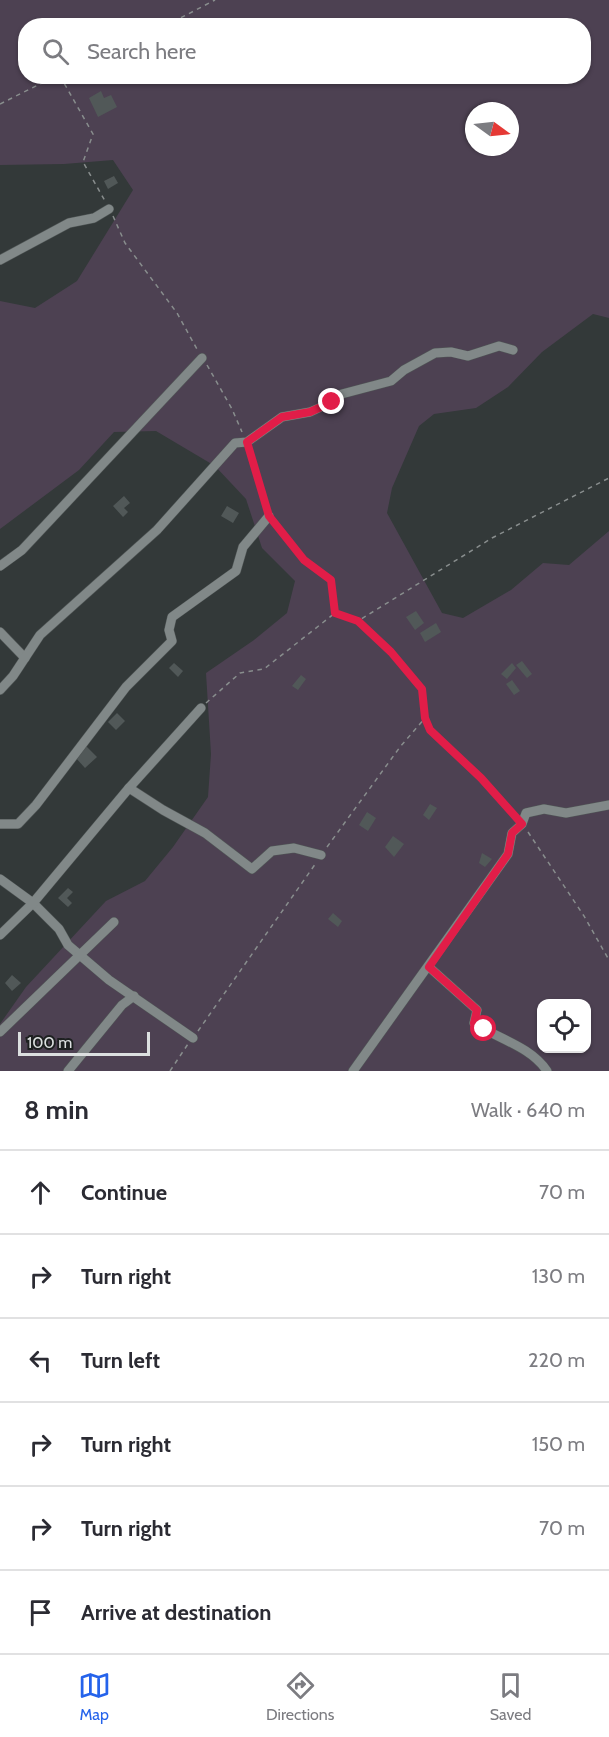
<!DOCTYPE html>
<html lang="en">
<head>
<meta charset="utf-8">
<style>
  body { margin:0; font-family:Cabin,sans-serif; background:#f7f7f7; color:#2b2b33 }
  .controls { position:absolute; right:18px; bottom:18px; display:grid; overflow:hidden; border-radius:12px; box-shadow:0 2px 4px #0004 }
  .controls button { width:54px; height:54px; display:grid; place-items:center; padding:0; border:0; border-bottom:2px solid #e1e1e2; background:#fff; color:#2b2b33; font:30px sans-serif }
  .compass { position:absolute; left:465px; top:102px; width:54px; height:54px; border-radius:50%; background:#fff; box-shadow:0 2px 4px #0004; rotate:105deg }
  .scale { position:absolute; left:18px; bottom:15px; width:132px; box-sizing:border-box; padding-left:6px; border:3px solid #dce0e0; border-top:0; font-size:16px; line-height:21px; white-space:nowrap; color:#dce0e0; -webkit-text-stroke:4px #1d2020; paint-order:stroke }
  .stop { position:absolute; width:18px; height:18px; margin:-14px; border:4px solid #e11d48; border-radius:50%; background:#fff }
  .stop.end { background:#e11d48; border-color:#fff; box-shadow:0 2px 6px #0008 }
  .list { margin:0; padding:0; list-style:none }
  h2 { display:flex; justify-content:space-between; align-items:center; height:78px; margin:0; padding:0 24px; font-size:26px }
  h2 small { font-size:20px; font-weight:400; color:#7c7c81 }
  .list li { display:grid; grid-template-columns:39px 1fr auto; gap:18px; align-items:center; box-sizing:border-box; height:84px; padding:0 24px; border-top:2px solid #e1e1e2 }
  .list b { display:block; font-size:22px; white-space:nowrap }
  .list em { font-size:20px; font-style:normal; color:#7c7c81 }
  .icon { flex:none; width:33px; height:33px; fill:none; stroke:currentColor; stroke-width:2; stroke-linecap:round; stroke-linejoin:round }
  .map { position:relative; flex:none; width:609px; height:1071px; overflow:hidden }
  .search { position:absolute; background:#fff; box-shadow:0 2px 4px #0004; left:18px; right:18px; top:18px; height:66px; display:flex; align-items:center; gap:15px; box-sizing:border-box; padding:0 21px; border-radius:24px; color:#7c7c81; font-size:22px }
  .sheet { height:582px; background:#fff }
  nav { display:flex; justify-content:space-around; align-items:center; box-sizing:border-box; height:84px; border-top:2px solid #e1e1e2; background:#fff; font-size:16px; color:#7c7c81 }
  nav a { display:grid; justify-items:center; gap:3px }
  nav .on { color:#2563eb }
  .map>svg:first-child { display:block }
  .green { fill:#4d4152; fill-rule:evenodd }
  .building { fill:#515858 }
  .lines { fill:none; stroke-linecap:round; stroke-linejoin:round }
  .minor-casing { stroke:#505656; stroke-width:10 }
  .path { stroke:#888d8d; stroke-width:1.5; stroke-dasharray:4.5 4.5; stroke-linecap:butt }
  .minor { stroke:#818888; stroke-width:9 }
  .route { stroke:#e11d48; stroke-width:8 }
</style>
</head>
<body>
<div class="map">
<svg width="609" height="1071" viewBox="0 0 609 1071">
  <rect width="100%" height="100%" fill="#333939"/>
  <path class="green" d="M0,0H609V318L593,314L542,352L508,387L476,408L434,414L419,426L392,488L387,513L442,613L463,618L511,590L543,563L569,565L609,531V1071H0V1024L26,987L106,901L145,881L173,847L208,797L211,754L206,673L254,640L287,613L295,581L262,548L246,499L215,466L156,431L114,432L79,470L0,529V301L35,308L77,281L133,190L113,160L64,164L0,165ZM26,26H584V76H26ZM474,111H510V147H474ZM542,1004H586V1048H542Z"/>
  <g class="building">
    <polygon points="101,91 104,98 111,95 117,107 98,117 89,98"/>
    <polygon points="114,176 118,183 108,189 104,181"/>
    <polygon points="124,496 130,503 124,508 128,512 123,517 113,506"/>
    <polygon points="227,506 239,513 233,523 221,516"/>
    <polygon points="416,611 424,623 415,630 406,617"/>
    <polygon points="436,623 441,632 425,642 420,633"/>
    <polygon points="522,661 532,674 527,678 516,665"/>
    <polygon points="174,663 183,671 178,677 169,668"/>
    <polygon points="512,663 516,668 507,679 501,674"/>
    <polygon points="301,675 306,679 298,690 292,686"/>
    <polygon points="512,680 520,691 514,695 506,684"/>
    <polygon points="117,713 125,721 116,730 108,722"/>
    <polygon points="86,746 97,757 85,768 75,757"/>
    <polygon points="430,804 437,808 429,820 423,815"/>
    <polygon points="367,812 376,818 368,831 359,825"/>
    <polygon points="393,836 404,844 394,857 385,847"/>
    <polygon points="482,853 492,859 485,867 479,863"/>
    <polygon points="68,888 73,892 67,898 72,903 68,907 58,898"/>
    <polygon points="333,913 342,921 338,927 328,919"/>
    <polygon points="12,975 21,983 12,991 5,983"/>
  </g>
  <g class="lines">
    <g class="minor-casing">
      <g id="minor">
        <polyline points="0,260 69,223 94,218 109,209"/>
        <polyline points="0,566 22,550 202,358"/>
        <polyline points="0,632 25,658"/>
        <polyline points="0,690 13,676 40,635 157,530 235,443 247,442 282,417 310,412 332,402 338,395 391,381 404,370 435,353 451,352 468,356 499,346 513,350"/>
        <polyline points="129,788 163,810 205,833 252,869 272,851 294,848 321,855"/>
        <polyline points="0,824 18,824 36,805 126,687 172,641 169,630 172,617 236,571 243,547 269,516"/>
        <polyline points="0,879 33,903 59,929 68,945 109,980 193,1038"/>
        <polyline points="0,935 33,903 129,788 201,708"/>
        <path d="M429,967L477,1010L474,1023C498,1039 530,1046 547,1071"/>
        <polyline points="0,1032 114,922"/>
        <polyline points="68,1071 122,1005 134,996"/>
        <polyline points="353,1071 508,854 512,833 522,824 526,813 544,809 566,813 609,805"/>
      </g>
    </g>
    <g class="path">
      <polyline points="165,26 215,0"/>
      <polyline points="60,76 93,134 83,162 105,201"/>
      <polyline points="0,104 56,76"/>
      <polyline points="113,216 125,243 177,313 198,351"/>
      <polyline points="207,365 232,409 242,432"/>
      <polyline points="249,451 266,507"/>
      <polyline points="275,524 304,560 331,580 335,613"/>
      <polyline points="359,622 391,652 422,689 425,718 430,730 481,778 515,816"/>
      <polyline points="206,703 240,673 264,669 335,613 358,621 492,538 609,478"/>
      <polyline points="528,832 584,916 609,960"/>
      <polyline points="327,847 400,747 425,718"/>
      <polyline points="198,1031 316,863"/>
      <polyline points="170,1071 188,1044"/>
    </g>
    <use href="#minor" class="minor"/>
  </g>
  <g class="lines">
    <polyline class="route" points="332,402 310,412 282,417 247,442 269,516 304,560 331,580 335,613 358,621 391,652 422,689 425,718 430,730 481,778 522,824 512,833 508,854 429,967 477,1010 474,1023 484,1029"/>
  </g>
</svg>
<div class="controls">
<button><svg class="icon" aria-label="locate" viewBox="0 0 24 24"><circle cx="12" cy="12" r="6"/><path d="M12 2v4M12 18v4M2 12h4M18 12h4"/></svg></button>
</div>
<svg class="compass" viewBox="-18 -18 36 36"><path d="M0-13l5 13h-10z" fill="#e53935"/><path d="M0 13l5-13h-10z" fill="#7c7c81"/></svg>
<div class="scale">100 m</div>
<div class="stop" style="left:484px;top:1029px"></div>
<div class="stop end" style="left:332px;top:402px"></div>
<div class="search"><svg class="icon" aria-label="search" viewBox="0 0 24 24"><circle cx="10" cy="10" r="6"/><path d="M15 15l6 6"/></svg>Search here</div>
</div>
<section class="sheet">
<h2>8 min<small>Walk · 640 m</small></h2>
<ul class="list">
<li><svg class="icon" aria-label="ahead" viewBox="0 0 24 24"><path d="M12 20V5M6 11l6-6 6 6"/></svg><div><b>Continue</b></div><em>70 m</em></li>
<li><svg class="icon" aria-label="right" viewBox="0 0 24 24"><path d="M7 20v-9h11M14 6l5 5-5 5"/></svg><div><b>Turn right</b></div><em>130 m</em></li>
<li><svg class="icon" aria-label="left" viewBox="0 0 24 24"><path d="M17 20v-9H6M10 6l-5 5 5 5"/></svg><div><b>Turn left</b></div><em>220 m</em></li>
<li><svg class="icon" aria-label="right" viewBox="0 0 24 24"><path d="M7 20v-9h11M14 6l5 5-5 5"/></svg><div><b>Turn right</b></div><em>150 m</em></li>
<li><svg class="icon" aria-label="right" viewBox="0 0 24 24"><path d="M7 20v-9h11M14 6l5 5-5 5"/></svg><div><b>Turn right</b></div><em>70 m</em></li>
<li><svg class="icon" aria-label="arrive" viewBox="0 0 24 24"><path d="M6 21V4h12l-3 4 3 4H6"/></svg><div><b>Arrive at destination</b></div></li>
</ul>
</section>
<nav>
<a class="on"><svg class="icon" aria-label="map" viewBox="0 0 24 24"><path d="M3 6l6-2 6 2 6-2v14l-6 2-6-2-6 2zM9 4v14M15 6v14"/></svg>Map</a>
<a><svg class="icon" aria-label="directions" viewBox="0 0 24 24"><path d="M12 3l9 9-9 9-9-9zM9 14v-3h6M13 9l2 2-2 2"/></svg>Directions</a>
<a><svg class="icon" aria-label="saved" viewBox="0 0 24 24"><path d="M7 4h10v16l-5-4-5 4z"/></svg>Saved</a>
</nav>
</body>
</html>
